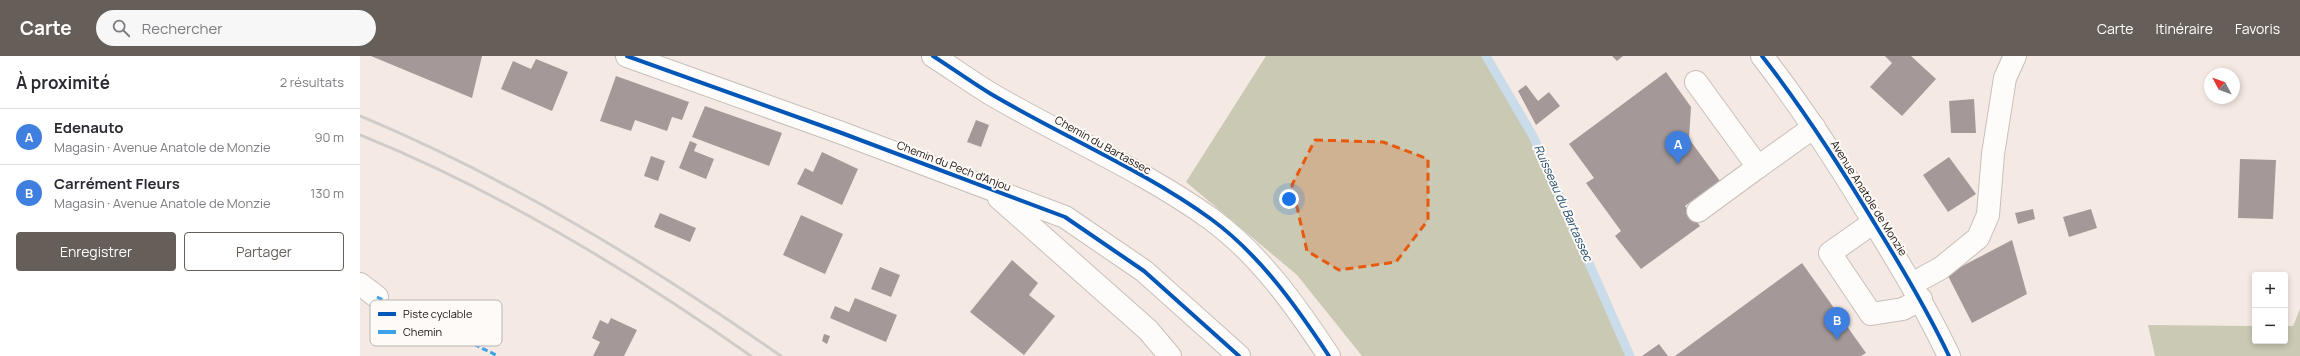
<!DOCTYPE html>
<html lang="fr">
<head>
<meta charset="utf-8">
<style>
  body { margin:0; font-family:Manrope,sans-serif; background:#f7f7f7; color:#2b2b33 }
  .controls { position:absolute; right:12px; bottom:12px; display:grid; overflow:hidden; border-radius:4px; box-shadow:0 2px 6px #0003 }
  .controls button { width:36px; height:36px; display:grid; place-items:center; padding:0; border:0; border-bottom:1px solid #e1e1e2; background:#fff; color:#2b2b33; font:20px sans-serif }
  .compass { position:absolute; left:1844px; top:12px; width:36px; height:36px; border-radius:50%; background:#fff; box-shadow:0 2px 6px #0003; rotate:311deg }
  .you { position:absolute; left:929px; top:143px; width:14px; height:14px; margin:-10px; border:3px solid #fff; border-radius:50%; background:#1a73e8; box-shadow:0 0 0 6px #1a73e833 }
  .badge { display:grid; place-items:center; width:26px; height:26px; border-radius:50%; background:#665e59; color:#fff; font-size:13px; font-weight:700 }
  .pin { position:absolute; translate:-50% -33px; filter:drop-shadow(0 1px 2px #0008) }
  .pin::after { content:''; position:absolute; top:21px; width:14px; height:12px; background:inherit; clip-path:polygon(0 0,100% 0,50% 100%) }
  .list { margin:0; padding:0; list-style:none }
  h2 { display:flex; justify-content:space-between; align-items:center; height:52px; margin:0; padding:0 16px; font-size:17px }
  h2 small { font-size:13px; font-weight:400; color:#7c7c81 }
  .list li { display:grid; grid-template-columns:26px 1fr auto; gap:12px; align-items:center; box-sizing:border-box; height:56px; padding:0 16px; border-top:1px solid #e1e1e2 }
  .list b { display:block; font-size:15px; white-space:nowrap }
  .list p { margin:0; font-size:13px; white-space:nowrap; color:#7c7c81 }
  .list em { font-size:13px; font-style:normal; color:#7c7c81 }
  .actions { display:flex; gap:8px; padding:12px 16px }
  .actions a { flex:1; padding:9px 0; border:1px solid #665e59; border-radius:4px; text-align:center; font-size:14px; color:#665e59 }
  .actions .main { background:#665e59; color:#fff }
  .icon { flex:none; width:22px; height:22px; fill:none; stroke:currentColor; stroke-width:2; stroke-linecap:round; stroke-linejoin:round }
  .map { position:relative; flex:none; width:1940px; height:300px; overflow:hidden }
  header { display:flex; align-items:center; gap:24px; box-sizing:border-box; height:56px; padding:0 20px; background:#665e59; color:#fff }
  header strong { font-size:19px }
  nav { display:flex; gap:22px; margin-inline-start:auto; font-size:14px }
  .search { width:280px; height:36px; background:#f7f7f7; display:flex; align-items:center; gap:10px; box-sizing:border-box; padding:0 14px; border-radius:22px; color:#7c7c81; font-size:15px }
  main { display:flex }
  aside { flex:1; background:#fff }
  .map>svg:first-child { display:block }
  .forest { fill:#c9c9b4 }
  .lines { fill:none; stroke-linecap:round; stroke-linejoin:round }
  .stream { stroke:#cadbea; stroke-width:9 }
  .building { fill:#a49998 }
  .minor-casing { stroke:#c7bfb9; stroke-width:24 }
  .major-casing { stroke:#c7bfb9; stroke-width:24 }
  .minor { stroke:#fefcfb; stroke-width:22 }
  .major { stroke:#fefcfb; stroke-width:22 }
  .rail { stroke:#cfccca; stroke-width:3 }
  .quiet { stroke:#3da2e9; stroke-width:3; stroke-dasharray:6 3; stroke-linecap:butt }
  .cycleway-casing { stroke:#fefaf7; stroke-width:6 }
  .cycleway { stroke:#0057b8; stroke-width:4 }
  .marked { fill:#e8590c; fill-opacity:0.2; stroke:#e8590c; stroke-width:3; stroke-dasharray:8 5; stroke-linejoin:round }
  .labels { text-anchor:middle; stroke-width:4; stroke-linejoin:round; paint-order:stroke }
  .street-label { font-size:11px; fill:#19130e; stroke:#fefaf7 }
  .water-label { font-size:12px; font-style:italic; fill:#1d4b6d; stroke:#fefaf7 }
  .key { fill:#fefaf7; stroke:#b9b5b1; stroke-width:1 }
  .key-label { font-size:11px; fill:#19130e }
</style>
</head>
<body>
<header>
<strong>Carte</strong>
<div class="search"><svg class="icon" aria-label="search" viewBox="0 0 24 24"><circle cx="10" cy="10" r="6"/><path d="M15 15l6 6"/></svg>Rechercher</div>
<nav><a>Carte</a><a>Itinéraire</a><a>Favoris</a></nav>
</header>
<main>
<aside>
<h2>À proximité<small>2 résultats</small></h2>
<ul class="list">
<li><span class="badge" style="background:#3f7fe0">A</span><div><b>Edenauto</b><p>Magasin · Avenue Anatole de Monzie</p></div><em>90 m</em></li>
<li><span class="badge" style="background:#3f7fe0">B</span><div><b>Carrément Fleurs</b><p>Magasin · Avenue Anatole de Monzie</p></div><em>130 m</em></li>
</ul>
<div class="actions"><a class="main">Enregistrer</a><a>Partager</a></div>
</aside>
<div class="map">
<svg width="1940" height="300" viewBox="0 0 1940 300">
  <rect width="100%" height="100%" fill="#f5eae3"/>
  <g class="forest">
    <polygon points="906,0 1126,0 1173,80 1270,300 1002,300 937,219 826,126"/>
    <polygon points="1940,253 1940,300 1795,300 1788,269 1895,270 1895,285 1925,285 1925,270 1933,270"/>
  </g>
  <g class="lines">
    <polyline class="stream" points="1126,0 1173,80 1270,300"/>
  </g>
  <g class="building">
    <polygon points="11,0 122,0 112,42"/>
    <polygon points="1252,0 1263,0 1257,5"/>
    <polygon points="1525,0 1551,0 1576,23 1542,60 1510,31 1532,7"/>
    <polygon points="176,3 208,16 192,55 141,33 153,5 171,13"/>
    <polygon points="1306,16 1331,51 1329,83 1360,125 1325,150 1340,170 1281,213 1255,180 1261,175 1226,127 1234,122 1209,88"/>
    <polygon points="256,20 329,46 322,64 312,61 307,75 275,64 271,75 240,65"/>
    <polygon points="1166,29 1178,45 1189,36 1200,50 1176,69 1158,35"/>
    <polygon points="1614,43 1616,77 1591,77 1589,45"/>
    <polygon points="345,50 422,77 409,110 332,81"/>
    <polygon points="616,64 629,69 621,91 607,86"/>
    <polygon points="330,85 337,88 334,95 354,103 346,123 319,112"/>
    <polygon points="462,96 498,113 482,149 437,128 445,112 453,116"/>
    <polygon points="291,100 305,105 298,125 284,120"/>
    <polygon points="1589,101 1616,138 1588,156 1563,119"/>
    <polygon points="1880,103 1916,104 1913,163 1878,162"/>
    <polygon points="1673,153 1675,163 1658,168 1655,157"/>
    <polygon points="1731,153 1737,172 1709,181 1703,161"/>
    <polygon points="300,157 336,172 330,186 294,171"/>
    <polygon points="441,159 483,178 465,218 423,199"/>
    <polygon points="1652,184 1667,238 1612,267 1587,218"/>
    <polygon points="652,204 678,227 669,239 695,260 664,299 610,256"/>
    <polygon points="1442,207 1506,297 1501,300 1315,300"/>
    <polygon points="520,211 540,219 531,241 511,233"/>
    <polygon points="495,242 537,259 526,286 470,262 475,250 489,256"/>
    <polygon points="251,262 277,274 264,300 233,300 240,286 232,282 240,264 248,268"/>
    <polygon points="464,278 470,280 467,288 462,285"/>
    <polygon points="1299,288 1308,300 1282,300"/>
  </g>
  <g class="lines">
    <g class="minor-casing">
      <g id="minor">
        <polyline points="267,0 479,76 705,161 784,215 879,300"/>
        <path d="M573,0C592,12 611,26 631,38C704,81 783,114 851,163C900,199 936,250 969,300"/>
        <polyline points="1336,26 1398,111 1454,71"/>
        <polyline points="639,142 788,274 810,300"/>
        <polyline points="1338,155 1398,111"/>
        <polyline points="1514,166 1470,197 1511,258 1543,253 1561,243"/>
        <polyline points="0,228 17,241"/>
        <polyline points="1552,228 1581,212 1618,182 1628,159 1633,98 1645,22 1655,0"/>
      </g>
    </g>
    <g class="major-casing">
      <path id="major" d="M1402,0C1445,55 1482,113 1518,173C1544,215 1568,256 1589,300"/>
    </g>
    <use href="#minor" class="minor"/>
    <use href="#major" class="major"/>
    <g class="rail">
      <path d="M0,60C149,122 289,208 421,300"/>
      <path d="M0,79C139,135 269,214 391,300"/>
    </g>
    <polyline class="quiet" points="17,241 138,300"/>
    <g class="cycleway-casing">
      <g id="cycleway">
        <polyline points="267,0 479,76 705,161 784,215 879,300"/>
        <path d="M573,0C592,12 611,26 631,38C704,81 783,114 851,163C900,199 936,250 969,300"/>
        <path d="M1402,0C1445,55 1482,113 1518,173C1544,215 1568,256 1589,300"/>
      </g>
    </g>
    <use href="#cycleway" class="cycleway"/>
  </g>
  <path class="marked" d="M955,84L1023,86L1068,103V164L1036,206L979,214L947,195L932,129Z"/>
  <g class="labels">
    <g class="street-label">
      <text transform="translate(743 89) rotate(29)" y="4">Chemin du Bartassec</text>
      <text transform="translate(594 110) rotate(21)" y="4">Chemin du Pech d'Anjou</text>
      <text transform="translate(1509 142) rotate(58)" y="4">Avenue Anatole de Monzie</text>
    </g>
    <g class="water-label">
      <text transform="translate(1203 147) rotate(66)" y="4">Ruisseau du Bartassec</text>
    </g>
  </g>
  <rect x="10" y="244" width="132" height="46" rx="6" class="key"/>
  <rect x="18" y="256" width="18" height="4" fill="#0057b8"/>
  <rect x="18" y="274" width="18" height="4" fill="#3da2e9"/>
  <g class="key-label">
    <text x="43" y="262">Piste cyclable</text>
    <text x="43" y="280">Chemin</text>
  </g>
</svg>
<div class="controls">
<button>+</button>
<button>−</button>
</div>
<svg class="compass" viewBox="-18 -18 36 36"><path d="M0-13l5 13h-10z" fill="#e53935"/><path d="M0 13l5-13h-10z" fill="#7c7c81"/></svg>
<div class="you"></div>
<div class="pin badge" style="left:1318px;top:108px;background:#3f7fe0">A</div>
<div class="pin badge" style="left:1477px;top:284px;background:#3f7fe0">B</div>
</div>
</main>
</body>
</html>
